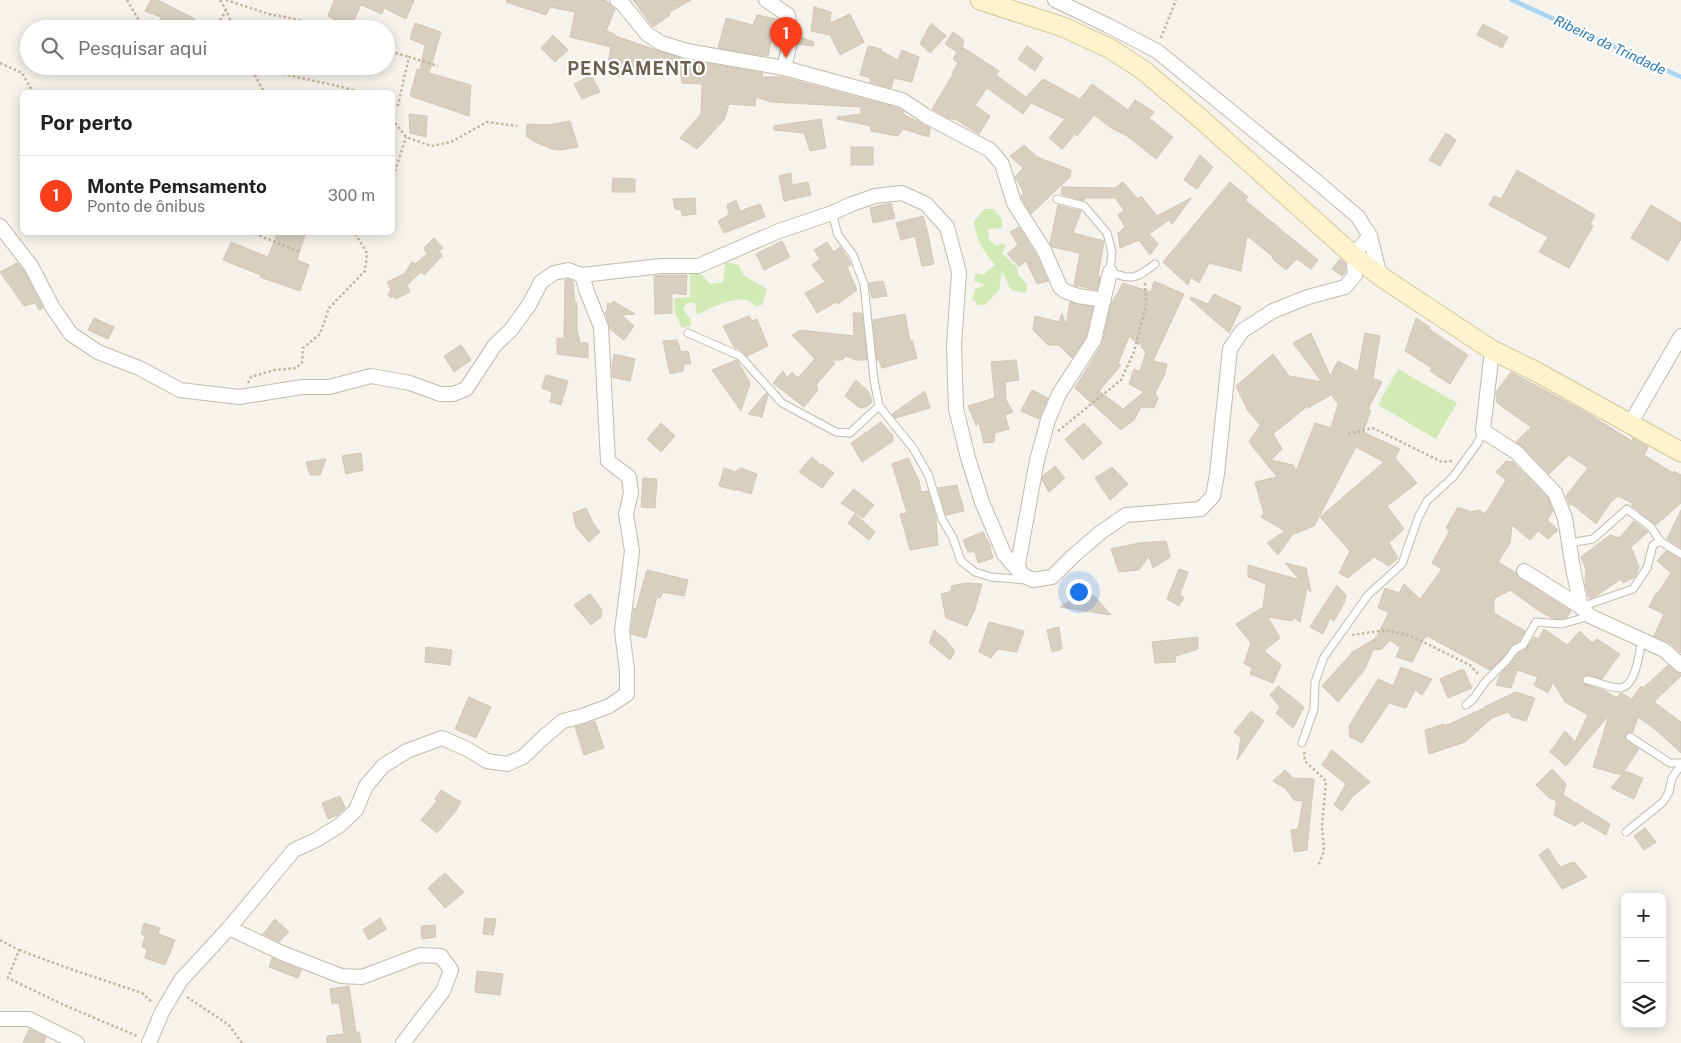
<!DOCTYPE html>
<html lang="pt">
<head>
<meta charset="utf-8">
<style>
  body { margin:0; font-family:"Public Sans",sans-serif; background:#f2f2f2; color:#202124 }
  .controls { position:absolute; right:15px; bottom:15px; display:grid; overflow:hidden; border-radius:8px; box-shadow:0 2px 12px #0003 }
  .controls button { width:45px; height:45px; display:grid; place-items:center; padding:0; border:0; border-bottom:1px solid #e0e0e0; background:#fff; color:#202124; font:25px sans-serif }
  .you { position:absolute; left:1078px; top:591px; width:18px; height:18px; margin:-12px; border:4px solid #fff; border-radius:50%; background:#1a73e8; box-shadow:0 0 0 8px #1a73e833 }
  .badge { display:grid; place-items:center; width:32px; height:32px; border-radius:50%; background:#fc3f1d; color:#fff; font-size:16px; font-weight:700 }
  .pin { position:absolute; translate:-50% -41px; filter:drop-shadow(0 1px 2px #0008) }
  .pin::after { content:''; position:absolute; top:26px; width:18px; height:15px; background:inherit; clip-path:polygon(0 0,100% 0,50% 100%) }
  .list { margin:0; padding:0; list-style:none }
  h2 { display:flex; justify-content:space-between; align-items:center; height:65px; margin:0; padding:0 20px; font-size:21px }
  h2 small { font-size:16px; font-weight:400; color:#757577 }
  .list li { display:grid; grid-template-columns:32px 1fr auto; gap:15px; align-items:center; box-sizing:border-box; height:80px; padding:0 20px; border-top:1px solid #e0e0e0 }
  .list b { display:block; font-size:19px; white-space:nowrap }
  .list p { margin:0; font-size:16px; white-space:nowrap; color:#757577 }
  .list em { font-size:16px; font-style:normal; color:#757577 }
  .icon { flex:none; width:28px; height:28px; fill:none; stroke:currentColor; stroke-width:2; stroke-linecap:round; stroke-linejoin:round }
  .map { position:relative; flex:none; width:1681px; height:1043px; overflow:hidden }
  .search { position:absolute; background:#fff; box-shadow:0 2px 12px #0003; left:20px; top:20px; width:375px; height:55px; display:flex; align-items:center; gap:12px; box-sizing:border-box; padding:0 18px; border-radius:28px; color:#757577; font-size:19px }
  .panel { position:absolute; background:#fff; box-shadow:0 2px 12px #0003; left:20px; top:90px; width:375px; height:145px; border-radius:8px }
  .map>svg:first-child { display:block }
  .green { fill:#d2eab5 }
  .lines { fill:none; stroke-linecap:round; stroke-linejoin:round }
  .stream { stroke:#a9d4f2; stroke-width:4.5 }
  .building { fill:#d8cfc1; stroke:#d3c7b4; fill-rule:evenodd }
  .lane-casing { stroke:#c2bbae; stroke-width:9 }
  .street-casing { stroke:#c2bbae; stroke-width:16 }
  .secondary-casing { stroke:#d6c79b; stroke-width:21 }
  .path { stroke:#c4b79f; stroke-width:2.5; stroke-dasharray:2.5 2.5; stroke-linecap:butt }
  .lane { stroke:#fff; stroke-width:7 }
  .street { stroke:#fff; stroke-width:14 }
  .secondary { stroke:#fff3cd; stroke-width:19 }
  .labels { text-anchor:middle; stroke-width:4.5; stroke-linejoin:round; paint-order:stroke }
  .water-label { font-size:14px; font-style:italic; fill:#2e7ab2; stroke:#fff }
  .district-label { font-size:18px; font-weight:bold; letter-spacing:1px; fill:#6e6250; stroke:#fff }
</style>
</head>
<body>
<div class="map">
<svg width="1681" height="1043" viewBox="0 0 1681 1043">
  <rect width="100%" height="100%" fill="#f6f3ec"/>
  <g class="green">
    <path d="M984,209H994L1002,220V228L988,229L989,240L997,246L1002,243L1006,246L1002,253L1017,267L1018,275L1027,284L1026,293L1011,290L1002,271L999,290L985,305H978L972,299L975,289L985,285L974,281L976,273L983,275L995,265C984,252 976,240 974,222Z"/>
    <path d="M725,262L739,265L743,275L767,289L762,305L756,306C753,304 750,301 747,300C732,297 710,308 697,315L695,303H687L683,309L691,320V326L682,328L675,313L674,298L690,297V271L702,275L710,284L723,282Z"/>
    <polygon points="1398,369 1457,403 1436,439 1378,405"/>
  </g>
  <g class="lines">
    <polyline class="stream" points="1512,0 1681,77"/>
  </g>
  <g class="building">
    <polygon points="151,0 158,0 195,19 191,29 158,29 161,17 145,11"/>
    <polygon points="334,0 414,0 406,19 384,8 382,14 361,5 350,28 328,16"/>
    <polygon points="507,0 605,0 615,9 606,31 615,34 615,36 683,59 763,73 762,77 782,77 898,108 904,112 903,114 930,128 929,137 903,129 898,136 871,131 871,126 837,119 837,117 861,114 861,107 771,102 756,97 755,106 729,104 724,120 697,149 680,138 701,114 702,84 682,83 681,76 671,74 671,59 650,60 648,71 623,67 620,77 606,74 611,47 570,37 575,12 550,7 546,15 506,2"/>
    <polygon points="633,0 691,0 670,12 670,15 653,27"/>
    <polygon points="814,7 831,12 830,23 850,14 864,42 840,55 830,35 811,31"/>
    <polygon points="757,15 780,20 780,29 782,38 781,42 771,41 768,56 718,48 726,18 753,25"/>
    <polygon points="415,23 441,32 429,73 471,85 469,116 410,96 417,69 420,70 425,45 410,39"/>
    <polygon points="931,23 946,36 930,53 920,44"/>
    <polygon points="1483,24 1508,37 1502,48 1477,35"/>
    <polygon points="953,32 964,40 962,47 999,71 996,75 1026,97 1043,79 1080,99 1092,84 1128,110 1135,100 1154,112 1149,118 1173,137 1156,159 1127,136 1113,129 1094,115 1077,136 1075,134 1062,149 1049,138 1065,119 1031,103 1023,114 987,88 975,105 990,116 979,134 955,119 950,119 932,109 953,74 952,73 958,63 953,59 957,52 945,44"/>
    <polygon points="553,35 568,50 555,62 541,48"/>
    <polygon points="800,37 814,42 813,46 798,44"/>
    <polygon points="868,46 881,49 881,51 898,60 902,50 919,57 912,82 894,78 891,88 870,82 871,78 860,75"/>
    <polygon points="1027,46 1043,58 1035,71 1018,59"/>
    <polygon points="591,75 600,92 582,99 574,84"/>
    <polygon points="409,114 427,116 426,137 410,133"/>
    <polygon points="821,119 826,148 810,151 804,133 774,130 774,126"/>
    <polygon points="570,121 578,147 560,150 552,149 533,141 526,136 527,124 549,125"/>
    <polygon points="1446,133 1456,140 1440,166 1429,160"/>
    <polygon points="1024,145 1037,157 1071,170 1070,177 1031,214 1022,199 1021,196 1024,193 1015,177 1023,168 1010,156"/>
    <rect x="851" y="147" width="22" height="18"/>
    <polygon points="1200,155 1213,167 1197,189 1184,180"/>
    <polygon points="1517,170 1595,215 1590,224 1593,226 1569,268 1539,252 1548,237 1489,205 1494,196 1501,199"/>
    <polygon points="791,173 792,185 808,182 811,195 784,201 779,176"/>
    <polygon points="613,178 635,179 635,192 612,192"/>
    <polygon points="1123,182 1138,199 1141,196 1157,216 1191,198 1172,224 1169,220 1149,234 1158,244 1150,255 1139,240 1120,248 1118,233 1125,227 1118,215 1124,210 1115,198 1085,198 1084,201 1061,194 1062,187 1115,188"/>
    <polygon points="1230,182 1248,197 1245,200 1318,260 1311,269 1297,259 1286,270 1274,260 1271,255 1247,236 1241,271 1209,263 1199,283 1191,277 1188,285 1163,262"/>
    <polygon points="695,198 696,214 682,216 681,210 675,209 673,199"/>
    <polygon points="736,200 740,211 760,204 765,217 724,233 718,221 729,215 727,205"/>
    <polygon points="891,203 895,218 873,223 870,208"/>
    <polygon points="1058,205 1081,211 1073,233 1104,241 1098,276 1100,277 1097,290 1074,285 1080,253 1052,247 1050,243"/>
    <polygon points="1651,205 1681,223 1681,239 1668,261 1631,238"/>
    <polygon points="923,216 928,234 934,264 922,266 915,236 901,240 896,223"/>
    <polygon points="1019,227 1036,254 1048,281 1037,284 1026,261 1019,266 1007,254 1018,245 1010,232"/>
    <polygon points="278,232 306,232 297,260 309,265 300,291 260,277 261,275 223,260 231,242 268,257"/>
    <polygon points="434,238 443,248 439,250 442,256 424,275 421,272 407,285 410,292 396,299 394,296 391,298 388,295 391,290 387,282 404,274 412,262 415,264 427,254 424,248"/>
    <polygon points="782,241 790,257 764,270 756,254"/>
    <polygon points="827,242 834,252 840,247 841,248 850,262 851,265 847,267 857,290 838,304 836,302 817,313 805,293 825,282 812,265 820,259 814,250"/>
    <polygon points="1340,259 1345,263 1346,271 1342,276 1332,269"/>
    <polygon points="17,263 24,271 43,308 39,310 35,303 24,306 0,272"/>
    <polygon points="662,275 687,275 686,295 672,293 672,313 655,314 654,276"/>
    <polygon points="567,279 573,281 575,303 577,303 577,329 580,343 588,343 588,358 557,354 557,338 564,338 565,280"/>
    <polygon points="883,281 887,296 872,298 869,283"/>
    <path d="M1154,281L1184,294L1153,361L1167,364L1164,376L1155,393L1158,398L1154,408L1141,407L1134,420L1121,430L1075,388L1102,344L1111,304L1123,283L1151,292ZM1129,336L1139,345L1143,340L1141,347L1146,352L1140,371L1134,369L1129,384L1144,392L1123,409L1099,391L1121,365L1118,364Z"/>
    <polygon points="1214,294 1241,307 1229,333 1190,299 1191,297 1208,304"/>
    <polygon points="613,301 635,314 622,315 634,326 624,340 610,329 607,316 605,313 607,310 608,302 610,305"/>
    <polygon points="1070,302 1093,307 1086,337 1072,358 1059,345 1048,345 1033,330 1035,316 1059,322 1062,313 1066,326"/>
    <polygon points="853,313 862,313 867,360 855,360 846,356 842,360 831,360 835,363 816,385 818,390 804,407 773,383 783,371 787,378 792,372 798,378 815,359 792,335 800,330 854,336"/>
    <polygon points="905,314 910,341 912,340 917,358 882,368 879,360 877,360 873,320"/>
    <polygon points="749,316 752,321 757,319 768,346 747,356 742,351 734,347 723,326"/>
    <polygon points="94,318 114,327 108,339 88,330"/>
    <polygon points="1416,318 1430,327 1429,329 1468,355 1450,384 1430,371 1432,368 1405,351"/>
    <path d="M1311,333L1330,376L1338,361L1358,371L1365,333L1380,336L1373,378L1382,382L1368,409L1371,410L1363,432L1400,449L1395,458L1417,483L1387,506L1404,529L1389,543L1398,558L1389,566L1374,557L1348,578L1339,573L1350,551L1320,517L1384,462L1356,447L1314,526L1292,535L1278,555L1267,543L1285,531L1261,517L1264,514L1255,482L1277,477L1249,442L1260,425L1248,411L1236,386L1273,354L1289,376L1322,382L1293,343ZM1331,395L1338,404L1331,428L1315,423L1296,471L1293,465L1271,460L1282,449L1273,434L1310,404L1308,408Z"/>
    <polygon points="677,340 681,352 688,351 691,364 684,364 683,371 670,374 663,341"/>
    <polygon points="461,345 471,360 454,372 444,356"/>
    <polygon points="614,354 635,359 630,381 612,377 612,365"/>
    <polygon points="737,360 750,383 741,411 712,370"/>
    <polygon points="1016,360 1019,380 1005,382 1006,400 1013,412 1005,415 1009,429 995,433 994,442 984,443 979,423 976,425 968,406 995,398 991,362"/>
    <polygon points="1511,372 1587,413 1632,441 1633,438 1648,447 1644,455 1673,473 1674,471 1681,475 1681,503 1656,525 1632,506 1632,503 1618,496 1610,503 1596,524 1572,504 1570,505 1566,496 1588,468 1569,455 1549,474 1522,446 1516,442 1531,427 1497,403 1496,395 1496,392"/>
    <polygon points="546,375 568,381 561,405 550,402 552,392 542,388"/>
    <polygon points="856,380 869,392 872,402 868,406 860,408 845,396"/>
    <polygon points="1032,390 1048,398 1039,419 1021,411"/>
    <polygon points="925,391 930,408 895,418 892,414"/>
    <polygon points="766,393 768,395 762,417 748,414"/>
    <polygon points="881,422 893,436 893,441 862,462 851,443"/>
    <polygon points="661,423 675,436 661,452 647,439"/>
    <polygon points="1084,423 1102,443 1083,460 1065,439"/>
    <polygon points="361,453 363,470 346,474 342,456"/>
    <polygon points="812,457 821,465 822,464 834,473 822,488 799,472"/>
    <polygon points="908,458 919,481 921,492 928,491 936,518 938,545 910,550 900,514 907,513 892,464"/>
    <polygon points="326,459 320,475 310,475 306,462"/>
    <polygon points="1506,461 1513,462 1548,498 1553,511 1547,520 1558,530 1548,539 1538,531 1530,540 1512,525 1510,543 1498,562 1516,573 1519,578 1571,611 1567,617 1561,619 1552,618 1539,611 1510,590 1494,599 1494,613 1525,631 1519,641 1511,646 1503,657 1490,670 1427,636 1426,637 1425,637 1412,662 1396,657 1400,647 1390,640 1382,649 1373,650 1365,669 1338,702 1322,686 1353,652 1351,653 1376,638 1389,612 1378,608 1385,588 1399,593 1404,584 1420,599 1442,569 1432,563 1450,530 1446,528 1458,507 1471,512 1479,510 1485,514 1506,480 1496,472"/>
    <polygon points="1055,466 1065,478 1049,492 1042,480 1043,476"/>
    <polygon points="1112,467 1128,484 1110,500 1095,478"/>
    <polygon points="724,468 735,472 741,468 757,474 751,494 739,490 734,490 719,486"/>
    <polygon points="643,478 657,479 655,508 641,507"/>
    <polygon points="957,485 964,511 946,515 938,488"/>
    <polygon points="854,489 874,505 863,518 841,503"/>
    <polygon points="586,508 593,523 600,532 589,542 576,527 573,513"/>
    <polygon points="1681,510 1681,548 1667,539"/>
    <polygon points="855,514 875,532 869,540 848,523"/>
    <polygon points="1634,521 1648,532 1631,547 1639,567 1635,577 1623,583 1621,579 1596,596 1590,598 1588,595 1585,582 1586,569 1581,557 1610,535 1619,538"/>
    <polygon points="983,532 991,547 990,547 993,558 978,563 975,552 968,552 963,540"/>
    <polygon points="1166,541 1170,557 1153,568 1149,556 1139,570 1119,572 1111,549 1139,543"/>
    <polygon points="1666,551 1681,559 1681,653 1670,643 1654,636 1664,614 1649,607 1656,593 1658,593 1671,573 1657,561"/>
    <polygon points="1285,563 1306,568 1311,592 1307,588 1300,622 1294,618 1292,621 1268,617 1280,638 1264,651 1281,665 1273,683 1250,674 1252,668 1244,663 1251,643 1236,624 1263,607 1266,584 1248,577 1248,565 1300,580"/>
    <polygon points="1179,569 1188,572 1180,594 1184,598 1179,606 1167,599"/>
    <polygon points="647,570 688,580 684,596 663,592 660,598 657,597 646,638 631,634 631,631 634,608 636,609"/>
    <polygon points="966,583 982,584 975,609 967,626 946,618 941,594 952,591 951,586"/>
    <polygon points="1337,585 1346,595 1344,603 1334,621 1330,618 1323,634 1310,627"/>
    <polygon points="1088,589 1111,615 1060,607"/>
    <polygon points="590,594 602,610 601,617 591,625 574,605"/>
    <polygon points="989,622 1024,631 1017,652 998,649 991,658 979,652"/>
    <polygon points="1059,627 1062,649 1052,652 1047,630"/>
    <polygon points="1544,629 1567,645 1580,631 1592,643 1597,639 1620,654 1602,679 1588,675 1583,676 1582,679 1584,684 1606,691 1616,698 1621,693 1632,699 1641,686 1643,688 1668,665 1676,672 1681,674 1681,676 1654,702 1681,722 1681,753 1656,730 1638,717 1633,732 1627,733 1625,737 1627,741 1639,749 1621,775 1593,767 1609,715 1566,766 1550,752 1565,731 1575,742 1588,715 1565,702 1553,682 1548,693 1534,685 1538,677 1517,670 1511,688 1496,685 1500,675 1519,653 1527,648 1534,637 1538,639"/>
    <polygon points="934,630 945,639 955,651 950,660 929,643"/>
    <polygon points="1198,637 1198,649 1176,656 1175,662 1155,663 1152,642"/>
    <polygon points="426,647 452,650 450,665 425,662"/>
    <polygon points="1401,667 1432,679 1422,695 1415,690 1406,708 1389,703 1362,743 1350,737 1349,726 1378,679 1393,686"/>
    <polygon points="1460,670 1464,670 1472,688 1448,698 1440,679"/>
    <polygon points="1278,686 1304,707 1293,728 1276,713 1280,707 1270,695"/>
    <polygon points="1516,692 1535,698 1526,721 1512,717 1508,712 1492,718 1465,742 1429,754 1425,730 1444,724 1445,726 1482,709 1482,711 1484,707"/>
    <polygon points="469,697 491,707 476,738 455,729"/>
    <polygon points="1251,711 1264,721 1237,760 1241,738 1234,732"/>
    <polygon points="595,721 604,748 584,755 575,727"/>
    <polygon points="1332,750 1370,782 1352,797 1342,811 1334,805 1346,784 1322,765"/>
    <polygon points="1552,769 1566,784 1563,795 1610,824 1606,835 1582,821 1575,826 1554,815 1557,801 1548,797 1536,785"/>
    <polygon points="1285,770 1293,778 1314,779 1307,850 1294,852 1291,830 1298,829 1303,801 1294,800 1286,789 1273,781"/>
    <polygon points="1625,771 1643,778 1634,799 1611,788"/>
    <polygon points="441,790 461,802 455,812 437,833 421,820 437,801 435,799"/>
    <polygon points="340,796 345,808 338,815 328,819 322,803"/>
    <polygon points="1645,828 1656,842 1644,850 1634,836"/>
    <polygon points="1548,848 1560,867 1574,862 1587,877 1562,889 1539,855"/>
    <polygon points="445,873 464,892 445,908 428,888"/>
    <polygon points="380,918 386,929 369,940 363,930"/>
    <polygon points="485,918 496,919 493,935 483,934"/>
    <polygon points="275,919 289,932 279,942 263,934"/>
    <polygon points="144,923 160,928 158,934 175,940 165,965 145,958 147,949 142,947 145,936 141,934"/>
    <polygon points="435,925 436,937 422,939 421,926"/>
    <polygon points="272,958 301,970 298,978 269,967"/>
    <polygon points="477,971 503,974 500,995 475,992"/>
    <polygon points="349,986 356,1032 359,1032 361,1043 327,1043 327,1036 344,1034 339,1003 332,1004 330,989"/>
    <polygon points="29,1029 46,1037 44,1043 23,1043"/>
  </g>
  <g class="lines">
    <g class="lane-casing">
      <g id="lane">
        <path d="M1057,199L1084,206L1107,233L1112,252L1110,272C1133,281 1136,278 1155,264"/>
        <polyline points="832,213 838,235 853,255 864,284 874,380 879,406 913,448 928,474 942,519 953,538 961,561 975,572 991,577 1026,580"/>
        <polyline points="688,333 740,356 782,403 836,432 850,433 879,406"/>
        <polyline points="1569,543 1593,539 1627,509 1651,527 1660,541"/>
        <polyline points="1581,607 1633,589 1647,568 1653,545 1660,541 1681,554"/>
        <path d="M1587,680C1597,682 1609,687 1619,688C1636,688 1639,653 1642,640"/>
        <polyline points="1466,705 1474,698 1485,682 1507,660 1515,649 1523,645 1536,622 1562,624 1590,616"/>
        <polyline points="1630,737 1670,763 1681,763"/>
        <polyline points="1302,743 1314,709 1315,682 1324,657 1368,595 1402,564 1418,518 1427,501 1453,477 1477,444 1483,431"/>
        <polyline points="1626,832 1663,802 1669,792 1672,778 1681,765"/>
      </g>
    </g>
    <g class="street-casing">
      <g id="street">
        <polyline points="617,0 622,3 647,34 661,43 687,51 784,68 902,100 926,116 990,150 1002,164 1014,203 1044,250 1060,287 1065,291 1078,296 1104,300"/>
        <polyline points="766,0 788,15 791,38 784,68"/>
        <polyline points="1055,0 1107,25 1157,51 1322,186 1358,217 1370,236 1380,276"/>
        <polyline points="0,226 31,266 53,308 71,334 98,352 139,368 180,390 239,397 302,387 329,387 371,376 410,383 440,394 453,394 466,389 495,345 510,331 529,305 541,282 554,273 568,270 582,275"/>
        <polyline points="1110,272 1094,340 1059,394 1048,420 1037,460 1018,564 1021,574 1033,580 1052,577 1072,557 1101,532 1126,515 1201,509 1213,496 1217,474 1230,349 1242,331 1273,311 1308,297 1345,287 1355,275 1353,255 1370,236"/>
        <polyline points="1492,350 1483,431 1516,452 1555,493 1565,518 1573,568 1581,607"/>
        <polyline points="1630,424 1681,336"/>
        <polyline points="1524,571 1581,607 1590,616 1664,650 1681,665"/>
        <polyline points="229,928 294,850 316,840 340,825 356,810 366,786 383,766 407,751 442,738 467,749 487,761 507,764 523,757 545,736 563,721 582,716 609,706 627,694 627,670 622,631 632,551 626,514 631,493 629,477 608,461 601,327 587,292 582,275 661,266 698,266 779,231 832,213 852,204 875,196 902,193 926,204 947,227 959,272 954,345 956,409 968,458 982,502 1004,554 1021,574"/>
        <polyline points="0,1019 29,1019 77,1043"/>
        <polyline points="149,1043 162,1012 181,980 229,928 282,953 341,976 362,977 420,955 441,956 451,970 443,991 403,1043"/>
      </g>
    </g>
    <g class="secondary-casing">
      <polyline id="secondary" points="980,0 1063,27 1109,48 1143,70 1201,119 1353,255 1380,276 1492,350 1535,371 1681,452"/>
    </g>
    <g class="path">
      <polyline points="127,0 144,29"/>
      <polyline points="220,0 226,10 234,29"/>
      <polyline points="226,0 269,14 305,21 324,29"/>
      <polyline points="215,29 226,10"/>
      <polyline points="1161,38 1176,0"/>
      <polyline points="386,50 409,57"/>
      <polyline points="0,63 22,73 33,92"/>
      <polyline points="250,66 264,92"/>
      <polyline points="260,66 264,70 338,86 360,92"/>
      <polyline points="392,107 398,105 409,57 438,66"/>
      <polyline points="392,119 406,137 431,146 451,142 487,122 517,126"/>
      <polyline points="392,181 406,137"/>
      <polyline points="250,232 300,252"/>
      <polyline points="248,383 251,377 274,370 296,368 302,363 303,348 320,334 329,308 365,271 367,253 356,235 351,232"/>
      <polyline points="1058,431 1121,380 1134,352 1146,305 1145,283"/>
      <polyline points="1348,434 1373,428 1442,462 1452,461"/>
      <polyline points="1352,635 1386,630 1411,636 1470,665 1479,675"/>
      <polyline points="1304,752 1305,761 1326,781 1322,826 1324,851 1318,866"/>
      <polyline points="0,940 19,950 8,978 64,1005 137,1036"/>
      <polyline points="19,950 73,970 142,993 152,1002"/>
      <polyline points="187,997 229,1025 242,1043"/>
    </g>
    <use href="#lane" class="lane"/>
    <use href="#street" class="street"/>
    <use href="#secondary" class="secondary"/>
  </g>
  <g class="labels">
    <g class="water-label">
      <text transform="translate(1610 45) rotate(25)" y="5">Ribeira da Trindade</text>
    </g>
    <g class="district-label">
      <text x="637" y="75">PENSAMENTO</text>
    </g>
  </g>
</svg>
<div class="controls">
<button>+</button>
<button>−</button>
<button><svg class="icon" aria-label="layers" viewBox="0 0 24 24"><path d="M12 4l9 5-9 5-9-5zM3 14l9 5 9-5"/></svg></button>
</div>
<div class="you"></div>
<div class="pin badge" style="left:786px;top:58px">1</div>
<div class="search"><svg class="icon" aria-label="search" viewBox="0 0 24 24"><circle cx="10" cy="10" r="6"/><path d="M15 15l6 6"/></svg>Pesquisar aqui</div>
<section class="panel">
<h2>Por perto<small></small></h2>
<ul class="list">
<li><span class="badge">1</span><div><b>Monte Pemsamento</b><p>Ponto de ônibus</p></div><em>300 m</em></li>
</ul>
</section>
</div>
</body>
</html>
